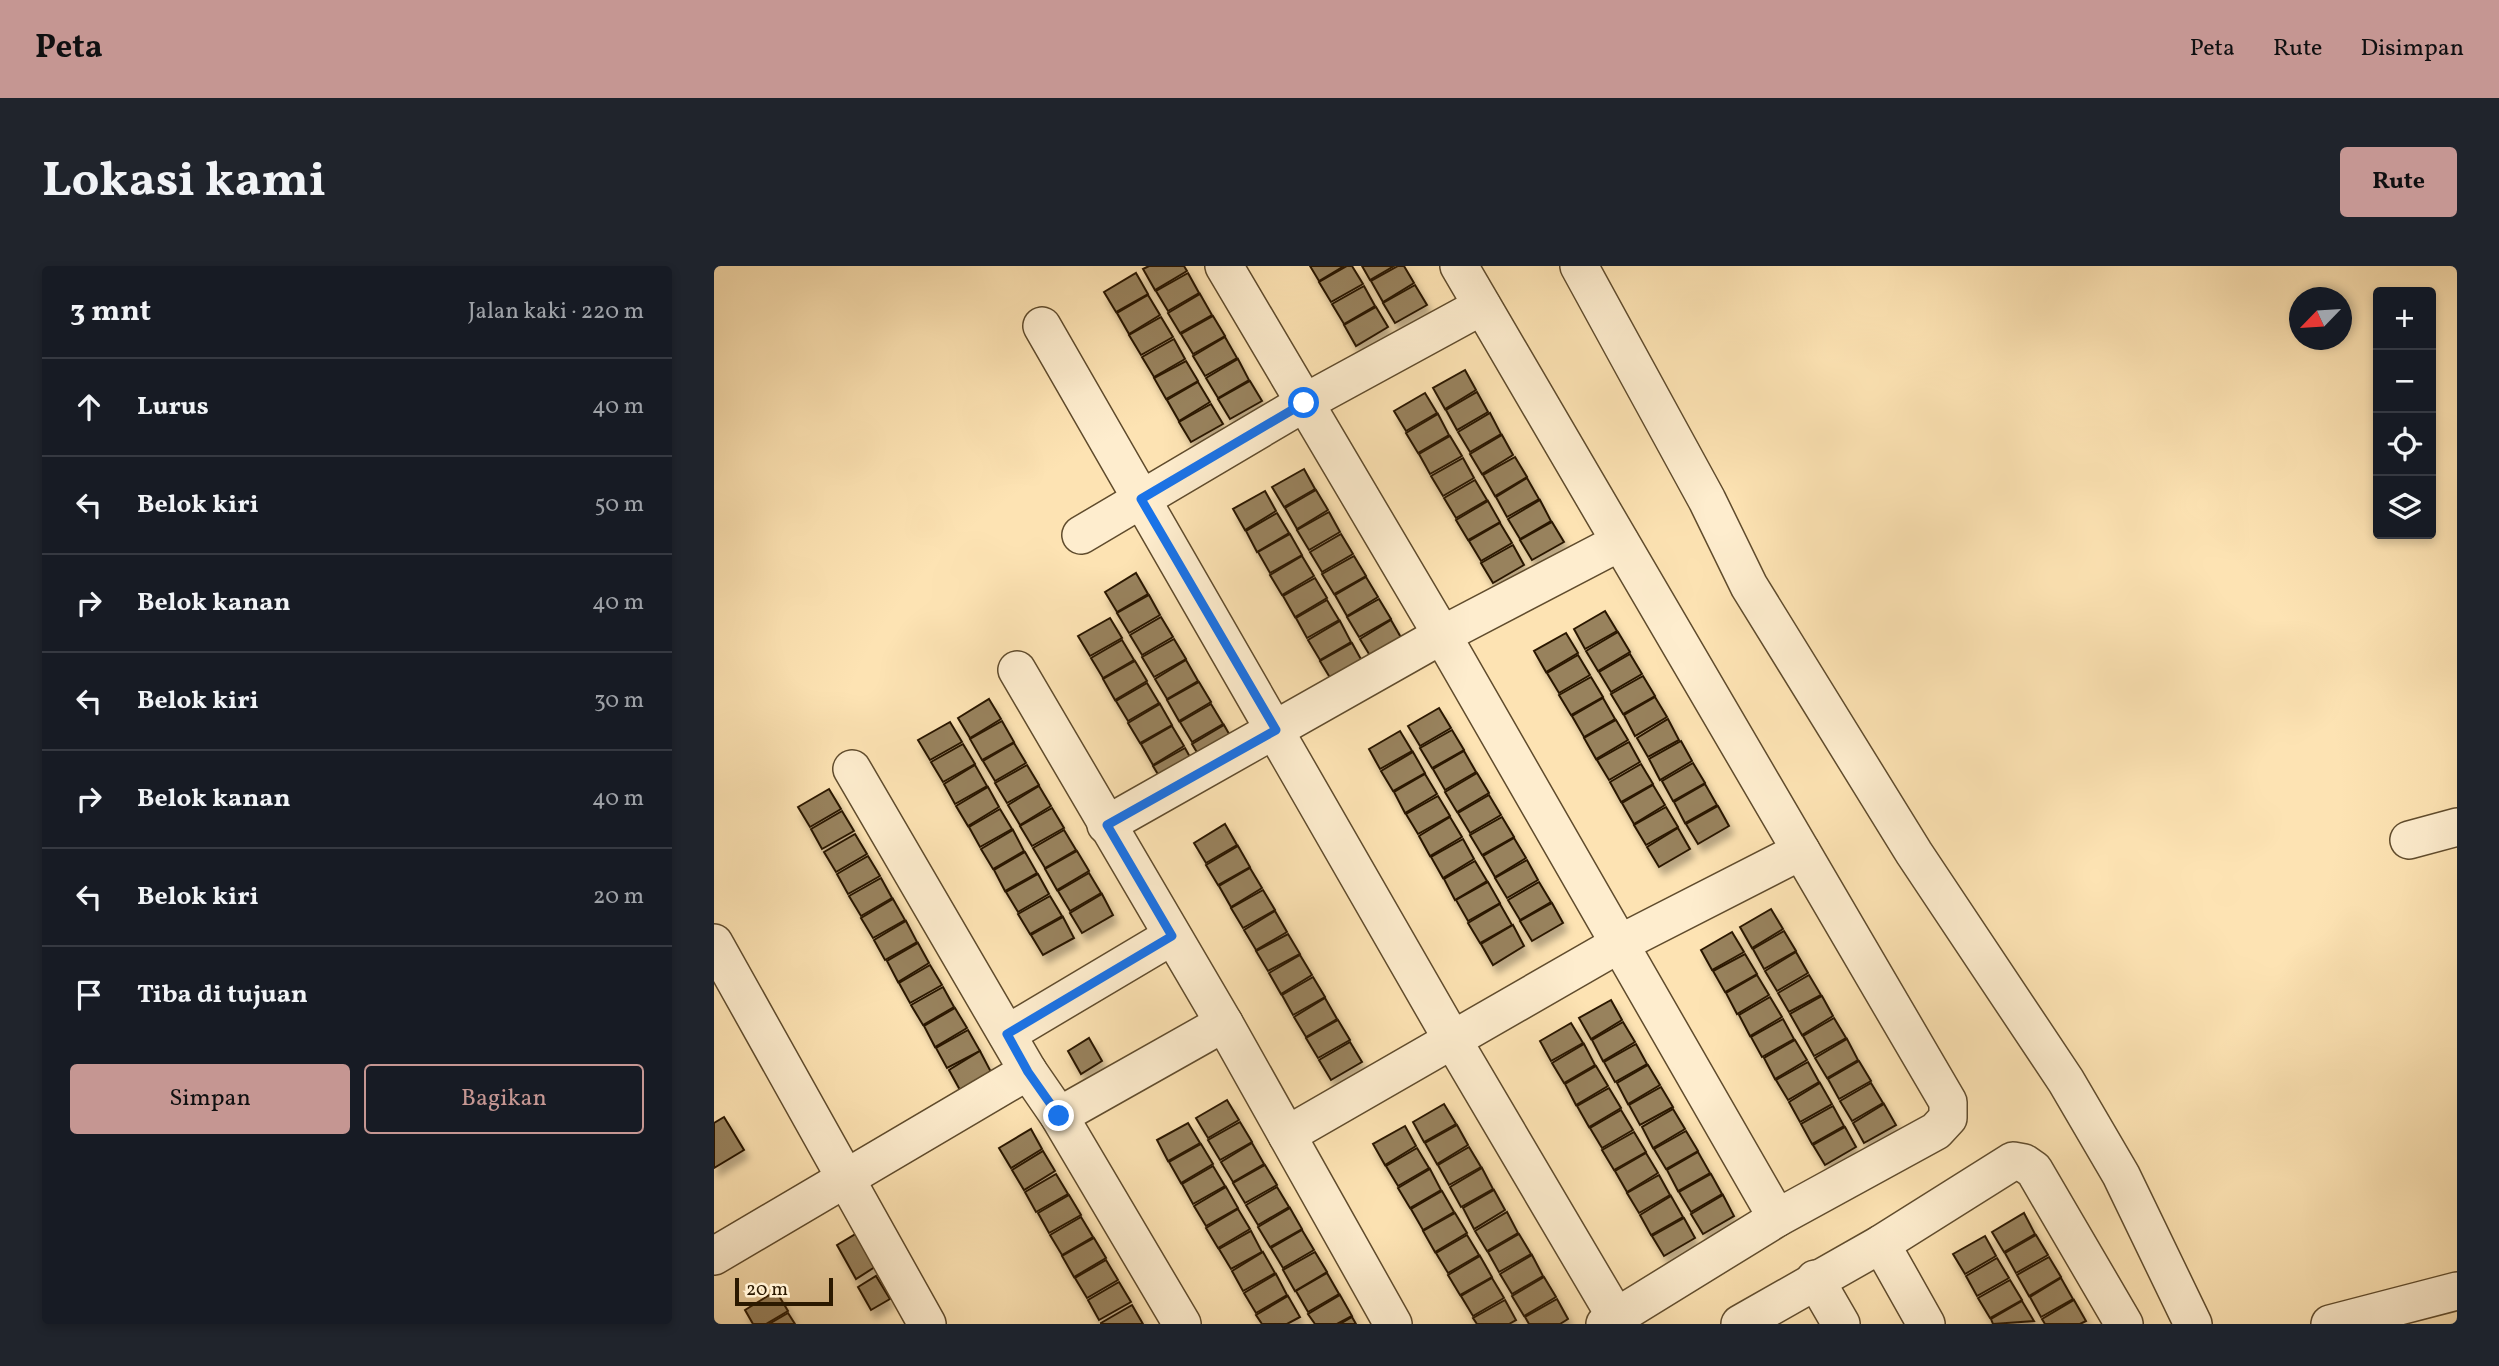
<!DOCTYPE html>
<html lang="id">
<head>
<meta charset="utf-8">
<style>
  body { margin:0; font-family:Vollkorn,serif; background:#20242c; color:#f1f3f6 }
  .controls { position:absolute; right:21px; top:21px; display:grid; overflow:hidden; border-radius:7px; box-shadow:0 4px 10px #0003 }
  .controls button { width:63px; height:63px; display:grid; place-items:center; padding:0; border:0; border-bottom:2px solid #363941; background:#171b24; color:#f1f3f6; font:35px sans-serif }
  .compass { position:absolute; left:1575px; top:21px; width:63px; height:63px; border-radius:50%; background:#171b24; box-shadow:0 4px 10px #0003; rotate:245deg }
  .scale { position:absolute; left:21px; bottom:18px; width:98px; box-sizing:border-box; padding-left:7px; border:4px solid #2b1900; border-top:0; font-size:19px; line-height:24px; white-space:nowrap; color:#2b1900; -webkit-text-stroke:5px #feedce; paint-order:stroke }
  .stop { position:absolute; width:21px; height:21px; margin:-16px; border:5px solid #1a73e8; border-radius:50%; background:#fff }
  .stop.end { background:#1a73e8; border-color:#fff; box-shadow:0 2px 7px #0008 }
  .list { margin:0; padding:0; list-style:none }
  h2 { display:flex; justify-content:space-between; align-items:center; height:91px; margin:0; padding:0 28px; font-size:30px }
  h2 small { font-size:23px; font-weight:400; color:#9ea1a6 }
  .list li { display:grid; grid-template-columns:46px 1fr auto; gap:21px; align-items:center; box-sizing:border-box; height:98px; padding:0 28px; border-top:2px solid #363941 }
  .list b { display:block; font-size:26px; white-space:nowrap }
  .list em { font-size:23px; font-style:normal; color:#9ea1a6 }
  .actions { display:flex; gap:14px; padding:21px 28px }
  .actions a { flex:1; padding:16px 0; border:2px solid #c59692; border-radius:7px; text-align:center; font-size:24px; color:#c59692 }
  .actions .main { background:#c59692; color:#111 }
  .icon { flex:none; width:38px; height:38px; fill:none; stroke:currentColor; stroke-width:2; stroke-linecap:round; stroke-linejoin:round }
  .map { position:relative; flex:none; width:1743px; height:1058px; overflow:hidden; border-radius:7px }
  header { display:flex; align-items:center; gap:42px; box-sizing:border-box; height:98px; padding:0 35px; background:#c59692; color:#111 }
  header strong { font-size:33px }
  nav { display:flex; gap:38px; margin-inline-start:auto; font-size:24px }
  .intro { display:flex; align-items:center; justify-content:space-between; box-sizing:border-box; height:168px; padding:0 42px }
  h1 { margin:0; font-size:49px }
  .button { padding:18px 32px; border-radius:7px; background:#c59692; color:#111; font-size:24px; font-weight:700 }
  main { display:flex; gap:42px; padding:0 42px }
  aside { flex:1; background:#171b24; border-radius:7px; box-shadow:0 4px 10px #0003 }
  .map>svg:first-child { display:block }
  .building { fill:#98825d; stroke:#2b1900; stroke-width:2; filter:url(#shadow) }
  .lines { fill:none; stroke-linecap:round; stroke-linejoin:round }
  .street-casing { stroke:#604c2d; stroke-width:40 }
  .street { stroke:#feedce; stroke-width:37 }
  .route { stroke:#1a73e8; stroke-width:9 }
</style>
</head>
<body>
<header>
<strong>Peta</strong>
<nav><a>Peta</a><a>Rute</a><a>Disimpan</a></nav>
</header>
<div class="intro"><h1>Lokasi kami</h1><a class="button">Rute</a></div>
<main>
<aside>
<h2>3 mnt<small>Jalan kaki · 220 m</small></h2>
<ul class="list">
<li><svg class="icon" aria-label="ahead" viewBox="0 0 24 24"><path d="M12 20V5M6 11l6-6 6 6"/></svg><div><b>Lurus</b></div><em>40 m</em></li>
<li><svg class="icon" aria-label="left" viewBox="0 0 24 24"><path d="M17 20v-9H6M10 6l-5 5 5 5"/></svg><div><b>Belok kiri</b></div><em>50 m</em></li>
<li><svg class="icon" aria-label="right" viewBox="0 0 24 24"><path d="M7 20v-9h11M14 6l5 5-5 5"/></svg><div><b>Belok kanan</b></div><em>40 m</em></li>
<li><svg class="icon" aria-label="left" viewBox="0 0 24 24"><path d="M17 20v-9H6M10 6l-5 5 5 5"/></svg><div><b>Belok kiri</b></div><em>30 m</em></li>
<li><svg class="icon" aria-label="right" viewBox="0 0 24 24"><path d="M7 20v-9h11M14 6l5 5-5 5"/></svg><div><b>Belok kanan</b></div><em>40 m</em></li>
<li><svg class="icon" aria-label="left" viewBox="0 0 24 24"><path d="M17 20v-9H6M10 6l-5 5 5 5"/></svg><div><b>Belok kiri</b></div><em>20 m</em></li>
<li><svg class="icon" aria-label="arrive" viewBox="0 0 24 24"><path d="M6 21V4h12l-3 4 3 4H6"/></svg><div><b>Tiba di tujuan</b></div></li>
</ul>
<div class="actions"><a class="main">Simpan</a><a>Bagikan</a></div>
</aside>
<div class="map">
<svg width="1743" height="1058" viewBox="0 0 1743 1058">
  <defs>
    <filter id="shadow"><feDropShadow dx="4.5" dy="8" stdDeviation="3.5" flood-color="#0004"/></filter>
  </defs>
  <rect width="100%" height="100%" fill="#fde3b3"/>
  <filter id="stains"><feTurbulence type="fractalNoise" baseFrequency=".00286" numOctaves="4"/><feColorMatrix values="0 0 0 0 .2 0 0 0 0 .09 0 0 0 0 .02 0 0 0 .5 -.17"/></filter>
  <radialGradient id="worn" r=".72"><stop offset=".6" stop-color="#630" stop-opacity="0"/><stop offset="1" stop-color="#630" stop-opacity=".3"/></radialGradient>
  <g class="building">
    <polygon points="435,0 470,0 473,5 441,24 429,3"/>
    <polygon points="596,0 630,0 605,15"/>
    <polygon points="633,0 638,0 649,18 617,36 605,16"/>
    <polygon points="648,0 680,0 656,14"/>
    <polygon points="684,0 690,0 700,17 669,36 657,15"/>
    <polygon points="422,7 434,28 402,46 390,26"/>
    <polygon points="474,7 485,27 454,45 442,25"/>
    <polygon points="701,19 713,39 681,57 669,37"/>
    <polygon points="650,20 661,40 630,58 618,38"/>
    <polygon points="486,28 498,49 466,67 454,47"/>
    <polygon points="434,29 446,49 415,68 403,47"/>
    <polygon points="662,41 674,61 642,80 630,59"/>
    <polygon points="499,50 511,70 479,88 467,68"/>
    <polygon points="447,51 459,71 427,89 415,69"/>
    <polygon points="511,71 523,92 491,110 479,90"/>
    <polygon points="460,73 471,93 440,111 428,91"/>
    <polygon points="524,93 535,114 504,132 492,112"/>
    <polygon points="472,95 484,115 452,133 440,112"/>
    <polygon points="751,104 762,124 731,143 719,122"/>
    <polygon points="536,115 548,135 516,153 504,133"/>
    <polygon points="484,116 496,136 465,155 453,134"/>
    <polygon points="763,126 774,146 743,164 732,144"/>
    <polygon points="711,127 723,147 692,165 680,145"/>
    <polygon points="497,138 509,158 477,176 465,156"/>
    <polygon points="776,147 787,168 756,186 744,166"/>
    <polygon points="724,148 735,169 704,187 692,167"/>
    <polygon points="788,169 799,189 768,208 756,188"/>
    <polygon points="736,170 748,190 716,208 705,188"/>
    <polygon points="801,191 813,211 781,230 769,209"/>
    <polygon points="749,192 760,212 729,230 717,210"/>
    <polygon points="590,203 601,223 570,241 558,221"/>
    <polygon points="813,212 825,233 793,251 782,231"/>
    <polygon points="761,214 773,234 742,252 730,232"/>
    <polygon points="602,224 614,244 583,263 571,242"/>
    <polygon points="551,225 562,245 531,264 519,243"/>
    <polygon points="826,234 837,255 806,273 794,253"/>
    <polygon points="774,235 786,256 754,274 742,254"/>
    <polygon points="615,246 626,266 595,284 583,264"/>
    <polygon points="563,247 575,267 543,286 532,265"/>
    <polygon points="838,256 850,276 818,294 806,274"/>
    <polygon points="786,257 798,277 767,295 755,275"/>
    <polygon points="576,268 588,289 556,307 544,286"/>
    <polygon points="627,268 639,288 608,306 596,286"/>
    <polygon points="799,279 810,299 779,317 767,297"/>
    <polygon points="588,290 600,310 568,329 556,309"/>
    <polygon points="640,290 652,310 620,328 608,308"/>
    <polygon points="422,307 434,328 403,346 391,326"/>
    <polygon points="652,311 664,331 633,350 621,329"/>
    <polygon points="601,312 613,332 581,351 569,330"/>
    <polygon points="435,329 446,349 415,367 403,347"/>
    <polygon points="665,333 677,353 645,371 633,351"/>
    <polygon points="613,334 625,354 593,372 582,352"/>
    <polygon points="891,345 903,365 871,383 860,363"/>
    <polygon points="447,351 459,371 428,389 416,369"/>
    <polygon points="396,352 408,372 376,390 364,370"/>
    <polygon points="677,354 689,375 658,393 646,373"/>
    <polygon points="626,355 637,376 606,394 594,374"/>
    <polygon points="904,366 916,386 884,405 872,385"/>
    <polygon points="852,367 864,387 832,406 820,385"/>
    <polygon points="460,373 472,393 440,411 428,391"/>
    <polygon points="408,374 420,394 389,412 377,392"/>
    <polygon points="638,377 649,397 618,415 606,395"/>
    <polygon points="916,388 928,408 897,426 885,406"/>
    <polygon points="864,389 876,409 845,427 833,407"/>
    <polygon points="472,394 484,415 453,433 441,413"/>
    <polygon points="421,395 433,415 401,434 389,413"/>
    <polygon points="929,410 941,430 909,448 897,428"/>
    <polygon points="877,411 889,431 857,449 845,429"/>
    <polygon points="485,416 497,436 465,455 453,434"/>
    <polygon points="433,417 445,437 414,455 402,435"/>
    <polygon points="941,431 953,451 921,470 910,449"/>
    <polygon points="889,432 901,453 870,471 858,450"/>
    <polygon points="275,433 287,453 256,472 244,452"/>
    <polygon points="446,438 458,459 426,477 414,457"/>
    <polygon points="497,438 509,458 478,476 466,456"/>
    <polygon points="725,442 737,462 706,480 694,460"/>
    <polygon points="954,453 965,474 934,491 923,472"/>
    <polygon points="902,454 914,474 882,493 870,472"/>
    <polygon points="288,455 300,476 268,494 256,473"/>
    <polygon points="236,456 248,476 216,494 204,474"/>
    <polygon points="510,459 522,480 490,498 478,478"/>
    <polygon points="458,460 470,480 439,499 427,478"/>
    <polygon points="738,464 750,484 718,502 706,482"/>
    <polygon points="686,465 698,485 666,503 655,483"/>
    <polygon points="967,475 978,495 946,514 935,493"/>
    <polygon points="915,476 926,496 895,514 883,494"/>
    <polygon points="300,477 312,497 281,515 269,495"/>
    <polygon points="249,478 261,498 229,516 217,496"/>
    <polygon points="471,482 482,502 451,520 439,500"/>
    <polygon points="750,485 762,506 731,524 719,503"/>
    <polygon points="699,486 711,507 679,525 667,505"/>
    <polygon points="979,497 991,517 959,535 948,515"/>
    <polygon points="927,498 939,518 907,536 896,516"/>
    <polygon points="261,499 273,520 241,538 230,518"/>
    <polygon points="313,499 325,519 293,537 281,517"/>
    <polygon points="763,507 775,527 743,546 731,526"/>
    <polygon points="711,508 723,528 691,547 680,526"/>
    <polygon points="991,518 1003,539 971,557 960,536"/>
    <polygon points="939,519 951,539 920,558 908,537"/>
    <polygon points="325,520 337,540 306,559 294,539"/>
    <polygon points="274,521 285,541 254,560 242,540"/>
    <polygon points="115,523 127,543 96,561 84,541"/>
    <polygon points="775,529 787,549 756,567 744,547"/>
    <polygon points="724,530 736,550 704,568 692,548"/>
    <polygon points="1004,540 1015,560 984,578 972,558"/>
    <polygon points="952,541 964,561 932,579 920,559"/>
    <polygon points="338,542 350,562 318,580 306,560"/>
    <polygon points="286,543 298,563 266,581 255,561"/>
    <polygon points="128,545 140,565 108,583 97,563"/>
    <polygon points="736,551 748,571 716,590 705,570"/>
    <polygon points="788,551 800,571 768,589 756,569"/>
    <polygon points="511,558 523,579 492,597 480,577"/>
    <polygon points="964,562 976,583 945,601 933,581"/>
    <polygon points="299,564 310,585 279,603 267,583"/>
    <polygon points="350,564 362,584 331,602 319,582"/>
    <polygon points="141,568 153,588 122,606 110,586"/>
    <polygon points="800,572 812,592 781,611 769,590"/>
    <polygon points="749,573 760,593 729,612 717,591"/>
    <polygon points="524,580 536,601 504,619 492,599"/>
    <polygon points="363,585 375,605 343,624 331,603"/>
    <polygon points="311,586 323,607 291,625 280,604"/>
    <polygon points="154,590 166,610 134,628 123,608"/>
    <polygon points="813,594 824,614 793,632 781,612"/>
    <polygon points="761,595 773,615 741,634 730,613"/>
    <polygon points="536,602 548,622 517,641 505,620"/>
    <polygon points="375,607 387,627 356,645 344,625"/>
    <polygon points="324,608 335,628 304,646 292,626"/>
    <polygon points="167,612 178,632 147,650 135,630"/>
    <polygon points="774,616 786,637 754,655 742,634"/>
    <polygon points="825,616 837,636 806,654 794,634"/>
    <polygon points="549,624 561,644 529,662 517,642"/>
    <polygon points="388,628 399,649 368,667 356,647"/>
    <polygon points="336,630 348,650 316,668 304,648"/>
    <polygon points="179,633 191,654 159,672 147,652"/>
    <polygon points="838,637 849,657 818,675 806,655"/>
    <polygon points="786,638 798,659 766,677 754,657"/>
    <polygon points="1057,643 1069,663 1038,682 1026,661"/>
    <polygon points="561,645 573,666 542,684 530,664"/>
    <polygon points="349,651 360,672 329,689 317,669"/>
    <polygon points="192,655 203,676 171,694 160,674"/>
    <polygon points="799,659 810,680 779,699 767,678"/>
    <polygon points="1070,665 1082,685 1050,703 1039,683"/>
    <polygon points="1018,666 1030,686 998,704 987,684"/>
    <polygon points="574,668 586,688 554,705 542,685"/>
    <polygon points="204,677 215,697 184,716 173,695"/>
    <polygon points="1082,686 1094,707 1063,725 1051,705"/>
    <polygon points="1031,688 1043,708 1011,726 999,705"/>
    <polygon points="586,689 598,709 567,728 555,707"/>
    <polygon points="216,699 228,719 196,737 185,717"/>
    <polygon points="1043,709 1055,729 1023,748 1012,727"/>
    <polygon points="1095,709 1107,729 1075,746 1064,727"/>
    <polygon points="599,711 611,731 579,749 568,729"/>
    <polygon points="229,721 240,741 209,759 197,739"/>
    <polygon points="1108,730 1119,750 1088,769 1076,748"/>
    <polygon points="1056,731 1068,751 1036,770 1025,749"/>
    <polygon points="611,732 623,753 592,771 580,751"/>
    <polygon points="897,734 908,754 877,773 865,752"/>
    <polygon points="241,742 253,762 221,781 210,760"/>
    <polygon points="1120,752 1132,772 1100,790 1089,770"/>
    <polygon points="1069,753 1080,773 1048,791 1037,771"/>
    <polygon points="624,754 636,774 604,792 592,772"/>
    <polygon points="909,756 921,776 889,795 878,774"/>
    <polygon points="857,757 869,777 837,795 826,775"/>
    <polygon points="254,764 266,785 233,802 222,782"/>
    <polygon points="375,772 388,795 367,808 354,785"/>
    <polygon points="1133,773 1144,794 1113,812 1101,792"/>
    <polygon points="1081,774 1093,794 1061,813 1050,792"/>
    <polygon points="636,776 648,796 617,814 605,794"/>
    <polygon points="870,778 881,799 850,817 838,797"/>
    <polygon points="922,778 933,798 901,816 890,796"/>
    <polygon points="266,785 277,806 246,824 235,804"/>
    <polygon points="1145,795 1157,815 1125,833 1114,813"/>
    <polygon points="1094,796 1105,816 1074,834 1062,814"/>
    <polygon points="934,799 946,819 914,838 903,817"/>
    <polygon points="882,800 894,820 862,839 851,818"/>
    <polygon points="1106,817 1118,838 1086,856 1075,836"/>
    <polygon points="1157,817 1169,837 1138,855 1126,835"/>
    <polygon points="947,821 959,841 926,859 915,839"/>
    <polygon points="895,822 907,842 875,861 863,840"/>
    <polygon points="513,834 525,854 494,872 482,852"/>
    <polygon points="730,838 742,858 710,876 699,856"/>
    <polygon points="1170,838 1182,859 1150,877 1139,857"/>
    <polygon points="1119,840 1130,860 1098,878 1087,858"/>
    <polygon points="959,843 971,863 939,882 928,861"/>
    <polygon points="907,844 919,864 888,882 876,862"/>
    <polygon points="10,851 30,884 0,902 0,857"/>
    <polygon points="526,856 538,876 506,894 494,874"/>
    <polygon points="474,857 486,877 454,895 443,874"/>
    <polygon points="743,859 754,879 723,898 711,877"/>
    <polygon points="691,860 702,880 671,899 659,878"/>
    <polygon points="1131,861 1142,881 1111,899 1099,879"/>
    <polygon points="317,863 328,883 297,902 285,882"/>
    <polygon points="972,865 984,885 952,903 940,883"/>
    <polygon points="920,866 932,886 900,904 888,884"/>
    <polygon points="538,877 550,898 519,916 507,896"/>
    <polygon points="487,878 499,898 467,917 455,896"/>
    <polygon points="755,881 767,901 735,919 724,899"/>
    <polygon points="703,882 715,902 684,920 672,900"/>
    <polygon points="329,885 341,905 310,924 298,904"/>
    <polygon points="984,886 996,907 964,925 953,904"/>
    <polygon points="932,887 944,907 913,926 901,905"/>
    <polygon points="551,899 563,919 531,937 519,917"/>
    <polygon points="499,900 511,920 479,938 468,918"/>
    <polygon points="768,902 779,923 747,941 736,921"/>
    <polygon points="716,903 727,924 696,942 684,922"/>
    <polygon points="342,908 354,928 322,946 311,926"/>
    <polygon points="997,908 1008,928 977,946 965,926"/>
    <polygon points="945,909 956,929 925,947 913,927"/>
    <polygon points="512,921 524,942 492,960 480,940"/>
    <polygon points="563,921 575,941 544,959 532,939"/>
    <polygon points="780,924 791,944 760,963 749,942"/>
    <polygon points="728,925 740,946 709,964 697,943"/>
    <polygon points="355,929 367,949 335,967 324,947"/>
    <polygon points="1009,929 1020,950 989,968 977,948"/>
    <polygon points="957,930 969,951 937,969 926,949"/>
    <polygon points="576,942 588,963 556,981 544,961"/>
    <polygon points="524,943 536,963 504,982 492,962"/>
    <polygon points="793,946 804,967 773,985 761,965"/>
    <polygon points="741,947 753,967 721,986 709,965"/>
    <polygon points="1310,947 1321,968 1290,986 1278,966"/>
    <polygon points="367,951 379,971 348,989 336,969"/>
    <polygon points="970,952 981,972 950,990 938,970"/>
    <polygon points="588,964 600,984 569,1002 557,982"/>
    <polygon points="537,965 548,986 517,1003 505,983"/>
    <polygon points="145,966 164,999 142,1013 123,979"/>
    <polygon points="805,968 817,988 785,1006 774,986"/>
    <polygon points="753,969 765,989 734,1007 722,987"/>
    <polygon points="1322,969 1334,989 1302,1007 1291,987"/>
    <polygon points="1271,970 1282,990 1251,1008 1239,988"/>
    <polygon points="380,972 392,992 360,1011 348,990"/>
    <polygon points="549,986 561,1007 529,1025 518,1005"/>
    <polygon points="601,986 613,1006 581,1025 569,1004"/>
    <polygon points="818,989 829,1010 798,1028 786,1008"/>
    <polygon points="766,990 778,1011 746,1029 734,1009"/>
    <polygon points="1335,991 1347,1011 1315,1030 1303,1009"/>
    <polygon points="1283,992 1295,1012 1263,1030 1252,1010"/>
    <polygon points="392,994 404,1014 373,1032 361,1012"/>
    <polygon points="613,1007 625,1028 594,1046 582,1025"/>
    <polygon points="562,1008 573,1029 542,1047 530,1027"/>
    <polygon points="162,1010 176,1033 157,1044 144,1021"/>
    <polygon points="830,1011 842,1031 810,1050 798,1030"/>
    <polygon points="778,1012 790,1032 759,1050 747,1030"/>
    <polygon points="1347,1012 1359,1033 1327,1051 1316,1031"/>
    <polygon points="1296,1014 1308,1034 1276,1052 1264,1032"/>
    <polygon points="405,1016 417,1036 385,1054 374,1034"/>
    <polygon points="62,1025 74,1045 52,1058 39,1058 31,1044"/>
    <polygon points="626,1029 638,1050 623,1058 601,1058 594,1048"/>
    <polygon points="574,1030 586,1051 573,1058 548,1058 542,1049"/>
    <polygon points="843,1033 854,1053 846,1058 815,1058 811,1051"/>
    <polygon points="791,1034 802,1054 795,1058 763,1058 759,1052"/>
    <polygon points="1360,1034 1372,1055 1366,1058 1331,1058 1328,1053"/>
    <polygon points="1308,1035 1320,1055 1279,1058 1277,1053"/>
    <polygon points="418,1039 429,1058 387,1058 387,1057"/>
    <polygon points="74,1047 81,1058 55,1058"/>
    <polygon points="638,1051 642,1058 626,1058"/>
  </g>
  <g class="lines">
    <g class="street-casing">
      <g id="street">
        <polyline points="510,0 728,369 1063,952"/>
        <polyline points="745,0 1234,836 1234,852 1222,865 1063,952 891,1058"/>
        <polyline points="865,0 993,234 1035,320 1200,587 1352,815 1407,909 1479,1058"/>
        <polyline points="328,60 738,773 902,1051"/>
        <polyline points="367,269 590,137 768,40"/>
        <polyline points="303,404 510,757 679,1058"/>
        <polyline points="138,503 314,805 345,850 468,1058"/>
        <polyline points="392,559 728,369 906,276"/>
        <polyline points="1695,574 1743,561"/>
        <polyline points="0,677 213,1058"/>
        <polyline points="293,768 458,670"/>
        <polyline points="345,850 510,757"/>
        <polyline points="573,869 905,678 1087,585"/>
        <polyline points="1167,978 1212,1058"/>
        <polyline points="0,990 314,805"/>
        <polyline points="1101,1013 1127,1058"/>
        <polyline points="1026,1058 1167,978 1299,895 1310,897 1320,904 1410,1058"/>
        <polyline points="1616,1058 1743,1025"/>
      </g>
    </g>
    <use href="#street" class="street"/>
  </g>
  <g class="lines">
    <polyline class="route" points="345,850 314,806 293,768 458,670 393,559 562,464 427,233 590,137"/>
  </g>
  <rect width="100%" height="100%" filter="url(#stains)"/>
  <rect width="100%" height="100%" fill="url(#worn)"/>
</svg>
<div class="controls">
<button>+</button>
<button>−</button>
<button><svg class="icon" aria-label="locate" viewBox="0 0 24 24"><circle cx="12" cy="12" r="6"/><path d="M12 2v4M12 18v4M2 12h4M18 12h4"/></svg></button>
<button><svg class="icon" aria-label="layers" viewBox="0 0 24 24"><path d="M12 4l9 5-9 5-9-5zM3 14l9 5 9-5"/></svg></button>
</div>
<svg class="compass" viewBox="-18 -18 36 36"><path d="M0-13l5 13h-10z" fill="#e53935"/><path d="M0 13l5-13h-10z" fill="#9ea1a6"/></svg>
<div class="scale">20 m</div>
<div class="stop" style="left:590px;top:137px"></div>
<div class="stop end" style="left:345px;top:850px"></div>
</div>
</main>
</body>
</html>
